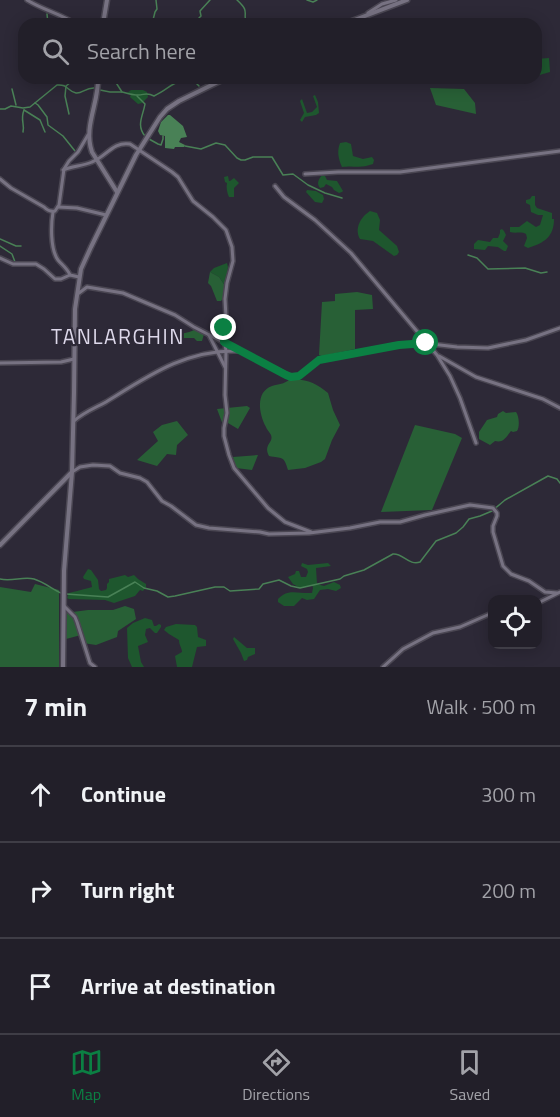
<!DOCTYPE html>
<html lang="en">
<head>
<meta charset="utf-8">
<style>
  body { margin:0; font-family:"Titillium Web",sans-serif; background:#2a2731; color:#f1f3f6 }
  .controls { position:absolute; right:18px; bottom:18px; display:grid; overflow:hidden; border-radius:12px; box-shadow:0 3px 15px #0003 }
  .controls button { width:54px; height:54px; display:grid; place-items:center; padding:0; border:0; border-bottom:2px solid #3f3d46; background:#221f29; color:#f1f3f6; font:30px sans-serif }
  .stop { position:absolute; width:18px; height:18px; margin:-14px; border:4px solid #0b8043; border-radius:50%; background:#fff }
  .stop.end { background:#0b8043; border-color:#fff; box-shadow:0 2px 6px #0008 }
  .list { margin:0; padding:0; list-style:none }
  h2 { display:flex; justify-content:space-between; align-items:center; height:78px; margin:0; padding:0 24px; font-size:26px }
  h2 small { font-size:20px; font-weight:400; color:#a2a2a8 }
  .list li { display:grid; grid-template-columns:39px 1fr auto; gap:18px; align-items:center; box-sizing:border-box; height:96px; padding:0 24px; border-top:2px solid #3f3d46 }
  .list b { display:block; font-size:22px; white-space:nowrap }
  .list em { font-size:20px; font-style:normal; color:#a2a2a8 }
  .icon { flex:none; width:33px; height:33px; fill:none; stroke:currentColor; stroke-width:2; stroke-linecap:round; stroke-linejoin:round }
  .map { position:relative; flex:none; width:560px; height:667px; overflow:hidden }
  .search { position:absolute; background:#221f29; box-shadow:0 3px 15px #0003; left:18px; right:18px; top:18px; height:66px; display:flex; align-items:center; gap:15px; box-sizing:border-box; padding:0 21px; border-radius:18px; color:#a2a2a8; font-size:22px }
  .sheet { height:366px; background:#221f29 }
  nav { display:flex; justify-content:space-around; align-items:center; box-sizing:border-box; height:84px; border-top:2px solid #3f3d46; background:#221f29; font-size:16px; color:#a2a2a8 }
  nav a { display:grid; justify-items:center; gap:3px }
  nav .on { color:#0b8043 }
  .map>svg:first-child { display:block }
  .green { fill:#1e572e }
  .forest { fill:#286036 }
  .water { fill:#498156 }
  .lines { fill:none; stroke-linecap:round; stroke-linejoin:round }
  .stream { stroke:#498156; stroke-width:1.5 }
  .minor-casing { stroke:#4a4652; stroke-width:6 }
  .tertiary-casing { stroke:#4a4652; stroke-width:7 }
  .minor { stroke:#777282; stroke-width:3 }
  .tertiary { stroke:#777282; stroke-width:4 }
  .route { stroke:#0b8043; stroke-width:8 }
  .labels { text-anchor:middle; stroke-width:4.5; stroke-linejoin:round; paint-order:stroke }
  .quarter-label { font-size:21px; letter-spacing:1.5px; fill:#ddd8ea; stroke:#2d2937 }
</style>
</head>
<body>
<div class="map">
<svg width="560" height="667" viewBox="0 0 560 667">
  <rect width="100%" height="100%" fill="#2d2937"/>
  <g class="green">
    <polygon points="549,58 550,72 536,76 536,59"/>
    <polygon points="131,90 143,90 147,92 148,97 142,103 138,104 130,97 131,94 127,93"/>
    <polygon points="315,95 318,102 319,113 316,115 305,117 302,122 300,120 304,113 300,101 302,99 307,113 312,112 317,107 313,96"/>
    <path d="M346,142L351,144L353,156L363,159L372,157L374,160L373,164C359,169 355,165 342,167C338,158 337,151 340,143Z"/>
    <path d="M322,175L325,176L327,180L337,181L343,191L342,192L339,193L334,190L332,187L326,184L324,187L320,188C316,183 319,179 322,175Z"/>
    <path d="M228,176L229,181H230L234,178L239,183L234,188V197H229C227,193 226,187 227,183L225,182L224,177Z"/>
    <polygon points="307,190 316,191 323,195 324,199 322,203 315,202 306,192"/>
    <path d="M532,196H535V205L537,208L552,213V219H554C554,237 544,243 528,248L524,246L527,238L526,234C521,231 516,234 510,232V227H519L527,221L536,227L540,225L543,215H538L531,212L530,205L526,203V200L530,199Z"/>
    <path d="M370,211L377,213L380,220L379,230L397,246L399,252L397,255L394,256L373,241L360,239C354,228 361,217 370,211Z"/>
    <polygon points="502,229 504,231 506,235 503,241 508,246 506,251 504,251 498,247 488,246 485,250 474,249 474,244 478,240 490,242 493,238 498,238 500,233 500,230"/>
    <polygon points="227,263 228,267 225,286 219,277 210,272 214,268"/>
    <path d="M302,563L308,565L328,563L331,566L316,568L317,584L324,586L334,582L340,585L341,588L336,591L328,589L320,590L314,599L307,600L302,598L294,606H284L278,602V599C288,588 298,594 312,593L313,588L312,585L300,588L293,584L288,577L295,574L296,571H299L301,577H306L308,572L307,569L301,566Z"/>
    <path d="M88,569L91,570L98,580L99,589L101,591L106,590L107,588V584L109,582V579L125,575L128,577L134,575L138,579L146,584V587L143,591L140,590L135,596L114,603L105,600L69,599L67,598L69,593C73,592 89,588 92,587L91,581L84,579L83,577Z"/>
    <polygon points="145,618 152,620 154,626 156,626 159,624 161,625 161,627 157,633 155,633 150,628 146,629 145,635 148,642 138,646 141,662 144,667 132,667 128,658 127,628 133,623"/>
    <path d="M176,624L195,625L197,627L198,637L206,640V646L197,647L192,667H177L175,656L182,652C182,648 179,645 179,640L169,634L164,630L166,627Z"/>
    <polygon points="234,637 247,648 255,648 255,654 248,657 247,660 244,661 241,653 233,639"/>
  </g>
  <g class="forest">
    <polygon points="430,88 464,89 475,103 476,114 436,105"/>
    <polygon points="210,272 219,277 225,286 224,297 221,301 217,301 211,286 208,283"/>
    <polygon points="357,292 372,295 373,309 355,310 355,349 322,356 319,355 322,302 335,301 335,294"/>
    <path d="M194,330L204,334L202,341H197L194,338H183L172,341L170,337C177,334 189,333 194,330Z"/>
    <path d="M289,380C305,378 316,383 328,393L333,410L340,425L332,440L325,459L321,462L305,468L288,470C284,455 282,459 269,456C263,444 274,443 271,435C270,433 266,428 266,427C259,414 255,392 272,386C279,384 284,384 289,380Z"/>
    <polygon points="247,406 250,408 238,429 228,423 223,425 217,409"/>
    <path d="M503,411L506,413L516,412C519,416 520,426 517,431L513,432L511,431C506,437 504,443 495,441L490,445L479,439V432L487,420L497,417L498,414Z"/>
    <polygon points="177,421 188,435 177,445 176,455 167,454 157,466 137,460 158,441 153,432 162,425"/>
    <polygon points="415,425 455,434 462,438 432,510 381,512"/>
    <polygon points="258,455 252,470 236,468 233,457"/>
    <polygon points="35,584 59,590 59,667 0,667 0,587 31,592"/>
    <polygon points="125,606 134,609 136,619 118,631 117,637 96,645 83,643 81,635 66,639 65,613 88,610 113,610"/>
  </g>
  <polygon class="water" points="168,115 170,115 183,126 187,137 181,138 179,142 185,145 184,147 175,147 174,149 165,148 165,136 160,135 158,131 161,122"/>
  <g class="lines">
    <g class="stream">
      <path d="M237,0C250,12 243,11 246,24"/>
      <polyline points="307,0 313,2 317,0"/>
      <polyline points="47,14 48,24"/>
      <polyline points="152,24 155,12 157,9 156,0"/>
      <polyline points="193,24 201,16 200,11 210,0"/>
      <path d="M113,78L122,92C126,93 132,95 136,95C144,96 145,91 154,96C172,88 175,76 196,83L199,86"/>
      <polyline points="12,89 16,105"/>
      <polyline points="100,90 110,92 122,92"/>
      <path d="M137,96L145,104C143,116 136,125 145,136"/>
      <polyline points="35,103 38,105 47,117 48,125 63,136 75,151"/>
      <path d="M0,109H5L11,106L23,108L30,107L57,85C68,84 67,91 76,93C82,94 86,87 95,88"/>
      <polyline points="24,110 40,120 45,132"/>
      <polyline points="69,114 65,96 66,86 76,78"/>
      <path d="M23,132C25,124 20,120 24,110"/>
      <polyline points="149,139 158,144 161,145 163,139 163,136"/>
      <polyline points="185,146 201,149 216,143 225,145 237,158 241,160 245,160 253,157 272,157 283,175 293,174 308,185 325,193 342,198"/>
      <polyline points="0,239 16,246 21,246"/>
      <polyline points="0,246 12,254 15,262"/>
      <polyline points="468,255 477,258 488,269 525,268 541,273 547,272"/>
      <path d="M0,579C12,582 23,576 34,579C44,582 52,589 61,593"/>
      <path d="M66,594L108,597L135,582L144,588L157,591L168,597L175,596L215,587H224L230,591L259,589L263,584L279,580L291,586L300,588L340,579L344,576L364,570L393,554C403,553 409,566 420,562L436,541L456,533L463,527L469,519L480,516L492,511L505,500L548,476L557,479L560,483"/>
    </g>
    <g class="minor-casing">
      <g id="minor">
        <path d="M27,0C43,10 61,14 76,24"/>
        <polyline points="368,13 382,4 396,0"/>
        <path d="M63,170C72,166 83,166 92,162C106,157 113,141 130,144L172,172L178,177L193,201L213,217L226,230L232,247L233,261L227,283L225,299L226,317L224,336L226,351L225,395L227,413L224,428V436L229,455L234,468L268,508L285,522L311,532"/>
        <polyline points="305,174 338,172 400,172 560,151"/>
        <path d="M0,179L11,188L44,207C47,210 51,212 55,211L59,205L64,169L69,161L78,152L88,135"/>
        <polyline points="275,186 284,197 315,220 351,253 437,355 450,376 460,398 476,443"/>
        <polyline points="58,207 77,208 106,215"/>
        <path d="M53,212C51,224 50,249 58,260C62,265 67,268 70,275L79,277"/>
        <polyline points="0,258 13,264 36,264 44,269 55,279 61,279 70,275"/>
        <polyline points="79,293 87,287 123,293 175,315 194,327 291,377 299,376 319,360 399,345 423,343 457,347 488,348 526,340 560,328"/>
        <polyline points="209,335 225,367"/>
        <polyline points="439,356 476,377 543,399 560,408"/>
        <polyline points="0,363 61,362 74,359"/>
        <path d="M74,421C84,412 95,408 106,402C148,376 186,349 239,351"/>
        <polyline points="72,472 80,467 93,465 110,466 120,473 140,478 147,482 162,501 171,506 196,525 209,528 260,532 269,534 309,533 350,528 380,522 400,522 425,515 470,505 493,508 497,513 497,516 493,526 493,532 503,566 511,574 529,581 545,592 557,593"/>
        <polyline points="538,603 560,592"/>
        <polyline points="64,606 75,617 77,622 90,663 95,667"/>
        <polyline points="383,667 403,649 433,633 460,627 492,613"/>
      </g>
    </g>
    <g class="tertiary-casing">
      <g id="tertiary">
        <polyline points="103,24 107,0"/>
        <polyline points="344,24 407,0"/>
        <path d="M98,78C99,103 83,127 92,152L117,192"/>
        <polyline points="0,545 71,473"/>
        <polyline points="63,667 64,571 72,472 74,393 75,309 81,269 91,247 136,155 160,117 167,109 179,101 226,78"/>
      </g>
    </g>
    <use href="#minor" class="minor"/>
    <use href="#tertiary" class="tertiary"/>
  </g>
  <g class="lines">
    <polyline class="route" points="224,328 224,342 286,375 291,377 299,376 319,360 399,345 426,343"/>
  </g>
  <g class="labels">
    <g class="quarter-label">
      <text x="118" y="344">TANLARGHIN</text>
    </g>
  </g>
</svg>
<div class="controls">
<button><svg class="icon" aria-label="locate" viewBox="0 0 24 24"><circle cx="12" cy="12" r="6"/><path d="M12 2v4M12 18v4M2 12h4M18 12h4"/></svg></button>
</div>
<div class="stop" style="left:426px;top:343px"></div>
<div class="stop end" style="left:224px;top:328px"></div>
<div class="search"><svg class="icon" aria-label="search" viewBox="0 0 24 24"><circle cx="10" cy="10" r="6"/><path d="M15 15l6 6"/></svg>Search here</div>
</div>
<section class="sheet">
<h2>7 min<small>Walk · 500 m</small></h2>
<ul class="list">
<li><svg class="icon" aria-label="ahead" viewBox="0 0 24 24"><path d="M12 20V5M6 11l6-6 6 6"/></svg><div><b>Continue</b></div><em>300 m</em></li>
<li><svg class="icon" aria-label="right" viewBox="0 0 24 24"><path d="M7 20v-9h11M14 6l5 5-5 5"/></svg><div><b>Turn right</b></div><em>200 m</em></li>
<li><svg class="icon" aria-label="arrive" viewBox="0 0 24 24"><path d="M6 21V4h12l-3 4 3 4H6"/></svg><div><b>Arrive at destination</b></div></li>
</ul>
</section>
<nav>
<a class="on"><svg class="icon" aria-label="map" viewBox="0 0 24 24"><path d="M3 6l6-2 6 2 6-2v14l-6 2-6-2-6 2zM9 4v14M15 6v14"/></svg>Map</a>
<a><svg class="icon" aria-label="directions" viewBox="0 0 24 24"><path d="M12 3l9 9-9 9-9-9zM9 14v-3h6M13 9l2 2-2 2"/></svg>Directions</a>
<a><svg class="icon" aria-label="saved" viewBox="0 0 24 24"><path d="M7 4h10v16l-5-4-5 4z"/></svg>Saved</a>
</nav>
</body>
</html>
